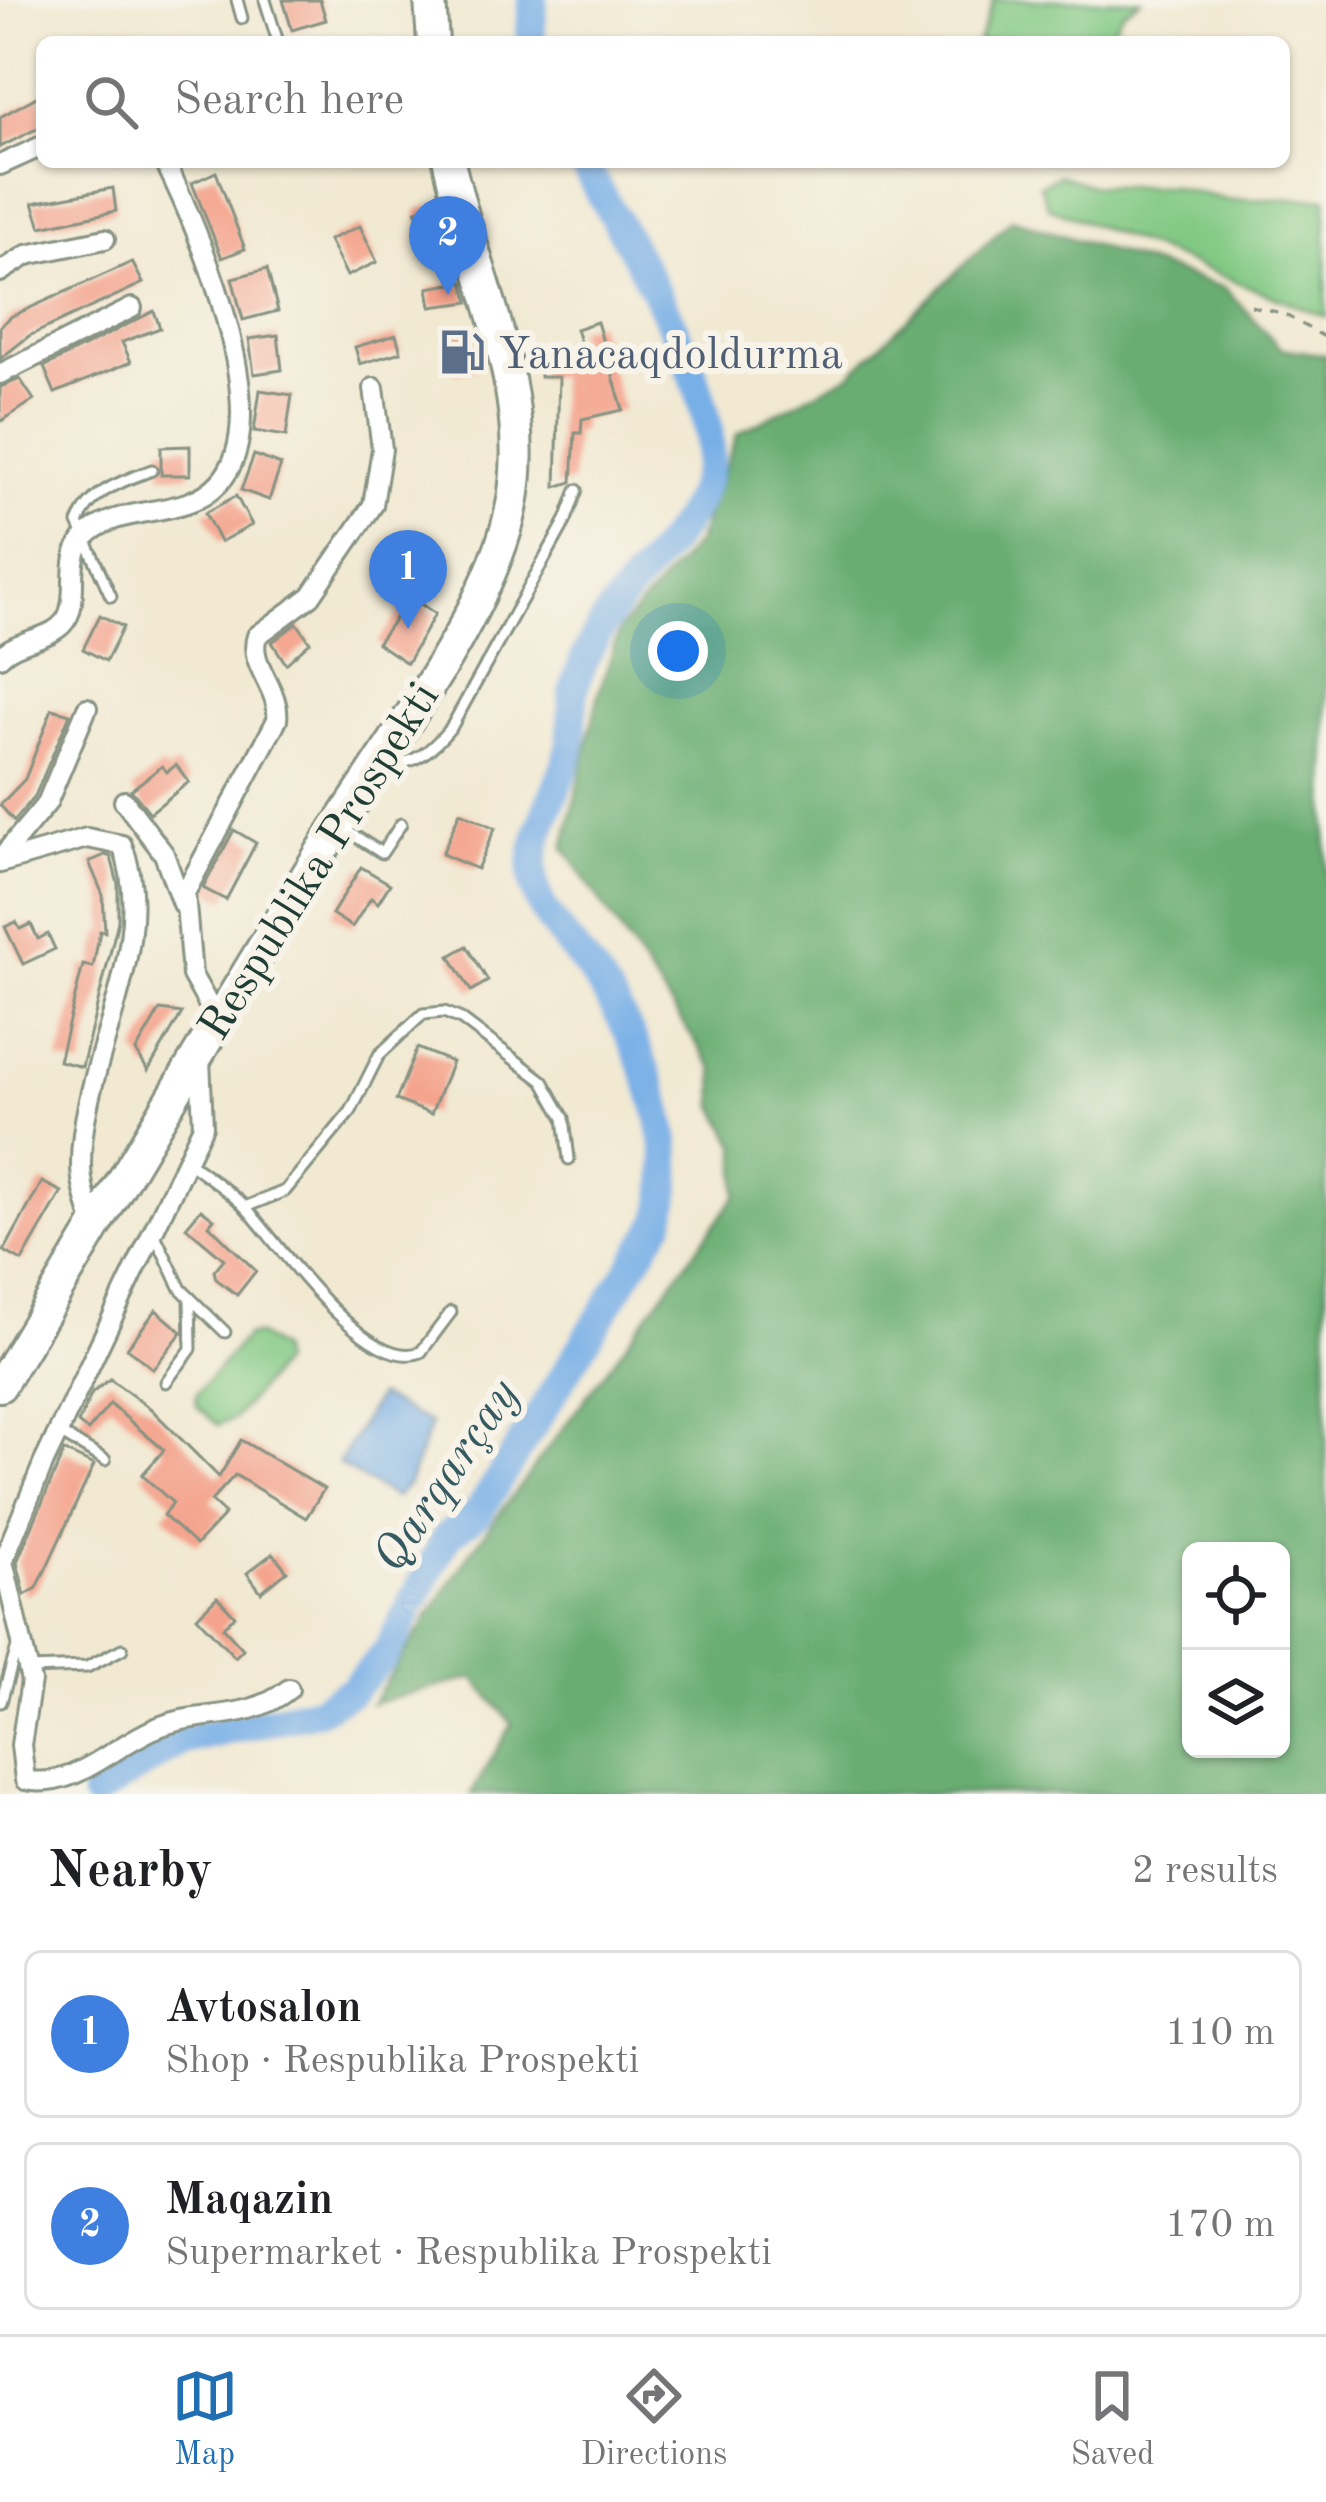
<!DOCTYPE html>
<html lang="en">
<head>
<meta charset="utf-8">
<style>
  body { margin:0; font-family:"Old Standard TT",serif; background:#f6f6f6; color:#202124 }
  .controls { position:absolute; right:36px; bottom:36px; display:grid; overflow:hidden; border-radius:18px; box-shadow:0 3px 9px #0004 }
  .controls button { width:108px; height:108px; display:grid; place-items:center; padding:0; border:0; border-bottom:3px solid #e0e0e0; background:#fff; color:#202124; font:60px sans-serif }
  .you { position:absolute; left:678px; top:651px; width:42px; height:42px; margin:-30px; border:9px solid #fff; border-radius:50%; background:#1a73e8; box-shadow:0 0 0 18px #1a73e833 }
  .badge { display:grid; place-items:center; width:78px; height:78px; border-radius:50%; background:#1f6fb2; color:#fff; font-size:39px; font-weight:700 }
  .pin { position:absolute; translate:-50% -99px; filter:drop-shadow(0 3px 6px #0008) }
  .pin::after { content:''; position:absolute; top:63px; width:42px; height:36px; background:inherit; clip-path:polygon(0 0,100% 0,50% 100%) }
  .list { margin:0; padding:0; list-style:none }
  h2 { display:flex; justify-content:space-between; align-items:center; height:156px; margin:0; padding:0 48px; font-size:51px }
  h2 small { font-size:39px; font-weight:400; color:#757577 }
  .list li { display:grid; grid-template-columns:78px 1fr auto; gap:36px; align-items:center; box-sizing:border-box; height:168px; margin:0 24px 24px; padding:0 24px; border:3px solid #e0e0e0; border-radius:18px }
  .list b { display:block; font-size:45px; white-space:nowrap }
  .list p { margin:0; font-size:39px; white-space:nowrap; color:#757577 }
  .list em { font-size:39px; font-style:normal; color:#757577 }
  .icon { flex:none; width:66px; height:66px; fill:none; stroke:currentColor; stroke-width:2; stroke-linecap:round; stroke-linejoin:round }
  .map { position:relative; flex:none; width:1326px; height:1794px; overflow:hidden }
  .search { position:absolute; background:#fff; box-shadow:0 3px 9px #0004; left:36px; right:36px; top:36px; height:132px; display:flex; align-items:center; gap:30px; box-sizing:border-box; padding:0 42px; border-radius:18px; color:#757577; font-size:45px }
  .sheet { height:540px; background:#fff }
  nav { display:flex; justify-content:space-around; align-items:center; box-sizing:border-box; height:168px; border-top:3px solid #e0e0e0; background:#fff; font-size:33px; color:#757577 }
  nav a { display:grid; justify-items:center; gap:6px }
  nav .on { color:#1f6fb2 }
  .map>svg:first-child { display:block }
  .green { fill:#82c984; stroke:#50835c; stroke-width:3 }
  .forest { fill:#69ad72; stroke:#447553; stroke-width:3; fill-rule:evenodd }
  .water { fill:#77afe7; stroke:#4b768e; stroke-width:3 }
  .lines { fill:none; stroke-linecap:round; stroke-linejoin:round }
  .river { stroke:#77afe7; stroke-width:30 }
  .building { fill:#f4a38c }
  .lane-casing { stroke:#889383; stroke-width:15 }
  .street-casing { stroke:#889383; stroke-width:24 }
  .primary-casing { stroke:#889383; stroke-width:36 }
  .path { stroke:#889383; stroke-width:3; stroke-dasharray:9 9; stroke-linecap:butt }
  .lane { stroke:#fff; stroke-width:9 }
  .street { stroke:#fff; stroke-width:18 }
  .primary { stroke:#fff; stroke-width:30 }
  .labels { text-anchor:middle; stroke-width:12; stroke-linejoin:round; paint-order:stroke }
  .service-label { font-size:45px; fill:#4e5e75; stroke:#f7f3e8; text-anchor:start }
  .street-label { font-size:45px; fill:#1f3d34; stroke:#f7f3e8 }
  .water-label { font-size:48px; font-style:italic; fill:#355a61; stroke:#f7f3e8 }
</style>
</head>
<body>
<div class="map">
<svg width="1326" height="1794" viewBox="0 0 1326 1794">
  <rect width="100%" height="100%" fill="#f7f3e8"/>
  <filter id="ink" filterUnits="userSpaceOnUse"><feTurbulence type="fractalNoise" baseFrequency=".00833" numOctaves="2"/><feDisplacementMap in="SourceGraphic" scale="24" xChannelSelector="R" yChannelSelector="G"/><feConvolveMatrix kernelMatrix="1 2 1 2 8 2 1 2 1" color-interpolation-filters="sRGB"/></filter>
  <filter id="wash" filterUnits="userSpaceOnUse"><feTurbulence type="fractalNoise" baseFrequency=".004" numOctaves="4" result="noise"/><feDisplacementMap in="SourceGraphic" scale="48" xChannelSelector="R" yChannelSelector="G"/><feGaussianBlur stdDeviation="2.7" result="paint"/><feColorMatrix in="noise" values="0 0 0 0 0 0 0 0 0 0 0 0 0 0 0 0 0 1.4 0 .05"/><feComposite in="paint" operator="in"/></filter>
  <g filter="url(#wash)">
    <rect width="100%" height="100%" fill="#f1e9d2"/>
    <g class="green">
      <polygon points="994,0 1141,0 1123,12 1104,42 978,42"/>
      <polygon points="1059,175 1092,186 1170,186 1227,200 1326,198 1326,317 1048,207 1040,185"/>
      <polygon points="258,1335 278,1349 281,1362 234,1419 218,1425 197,1406 196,1395 246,1336"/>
    </g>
    <path class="forest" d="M1012,219L1225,288L1280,348L1326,355V1794H471L512,1724L474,1678L372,1703L469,1554L737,1195V1147L715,1106L714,1069L564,848L599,692L620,629L697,542L737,434L849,375ZM1191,1551H1281V1749H1191Z"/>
    <polygon class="water" points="378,1396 431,1424 408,1484 395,1498 338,1464"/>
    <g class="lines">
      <g class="river">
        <polyline points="530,42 533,0"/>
        <path d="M95,1794L183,1740L317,1710L352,1690L387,1652L447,1536L478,1513L661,1220C684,1141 640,1040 594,975C575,949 540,916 534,885C526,844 558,793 569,754C574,734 571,712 574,691C577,673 589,649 598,633C629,576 694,536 708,468C725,391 620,232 583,162"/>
      </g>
    </g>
    <g id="blocks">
      <g class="building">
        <polygon points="283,0 320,0 326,20 292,30"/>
        <polygon points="42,94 42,126 0,147 0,117"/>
        <polygon points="216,172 245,249 222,258 192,183"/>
        <polygon points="113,188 116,211 41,227 33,203"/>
        <polygon points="437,204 450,249 429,254 416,210"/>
        <polygon points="360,226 377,262 347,276 329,240"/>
        <polygon points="132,262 143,283 29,336 0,359 0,326 12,316"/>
        <polygon points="267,269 278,311 243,320 232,278"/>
        <polygon points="463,282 469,302 431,307 428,288"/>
        <polygon points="154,311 160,328 122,342 131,362 55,393 44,367"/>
        <polygon points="597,322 623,410 582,419 581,433 575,433 572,482 556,487 559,377 540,377 540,358 585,358 576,329"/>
        <polygon points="468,332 478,367 456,373 446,338"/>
        <polygon points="278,335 282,370 254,374 249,339"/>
        <polygon points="396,335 401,352 360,364 355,347"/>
        <polygon points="20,379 34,400 0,422 0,387"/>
        <polygon points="260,390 292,395 286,436 254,431"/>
        <polygon points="190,446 190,475 161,475 161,447"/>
        <polygon points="254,455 281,465 269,500 241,490"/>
        <polygon points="236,496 252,525 220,542 205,513"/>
        <polygon points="411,597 435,614 407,663 377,643"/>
        <polygon points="100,615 123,627 106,661 83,649"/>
        <polygon points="297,623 310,642 286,664 272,642"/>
        <polygon points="52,709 70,714 35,796 14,821 0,805 25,779"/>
        <polygon points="176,765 189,782 150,813 131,790 162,766 167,772"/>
        <polygon points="460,812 495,828 477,869 442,854"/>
        <polygon points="234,830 256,843 226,900 203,888"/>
        <polygon points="105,855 111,857 118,884 118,921 82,1067 59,1061 83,965 93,967 100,931 105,932 103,895 89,862"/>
        <polygon points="361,867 390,884 378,903 371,898 352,927 332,914"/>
        <polygon points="16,922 20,929 31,924 38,939 48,934 55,949 23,964 5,927"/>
        <polygon points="467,946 488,981 471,991 450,956"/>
        <polygon points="160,1010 182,1013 148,1071 136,1051"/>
        <polygon points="417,1048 452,1062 431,1114 396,1100"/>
        <polygon points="42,1182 62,1192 22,1261 4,1251"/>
        <polygon points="201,1209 214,1219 209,1225 256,1271 237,1295 216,1279 214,1271 224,1259 186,1227"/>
        <polygon points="156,1310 182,1332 153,1369 127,1348"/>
        <polygon points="110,1379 151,1409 219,1477 241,1440 324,1489 306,1518 235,1475 211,1501 225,1514 196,1545 163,1515 173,1503 142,1475 164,1450 110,1404 88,1431 78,1423 92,1393"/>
        <polygon points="64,1451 94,1465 37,1588 25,1595 17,1562"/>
        <polygon points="273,1553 287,1571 261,1592 247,1573"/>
        <polygon points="217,1597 235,1616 223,1627 243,1649 235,1657 197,1617"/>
      </g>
    </g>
  </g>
  <g filter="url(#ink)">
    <use href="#blocks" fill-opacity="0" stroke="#889383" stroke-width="3"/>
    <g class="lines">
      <g class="lane-casing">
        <g id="lane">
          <polyline points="237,0 242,18"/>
          <polyline points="265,0 278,42"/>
          <path d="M111,596L78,523C91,490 121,482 152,470"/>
          <path d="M385,766C417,764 432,750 452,726L566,520L577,490"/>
          <polyline points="342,828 382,853 401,824"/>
          <path d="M186,1160C206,1176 229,1190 246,1208C279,1244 367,1374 421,1352L451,1312"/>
          <polyline points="245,1207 285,1191 351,1111 379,1055 423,1014 444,1012 461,1019 543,1081 564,1118 569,1159"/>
          <polyline points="155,1235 181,1289 225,1332"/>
          <polyline points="166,1382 191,1349 190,1298"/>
          <polyline points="58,1432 105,1460"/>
          <polyline points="29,1669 87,1667 122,1649"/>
          <polyline points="1,1702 17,1647"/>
        </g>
      </g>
      <g class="street-casing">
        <g id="street">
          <polyline points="0,165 42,146"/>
          <polyline points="0,272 27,255 105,239"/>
          <polyline points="0,374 132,308"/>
          <path d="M0,657C19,637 56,641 68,616C79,593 65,557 85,537C118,502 184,521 219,483C280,419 198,229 165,162"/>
          <polyline points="124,801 164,854 182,904"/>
          <polyline points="0,859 47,803 87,708"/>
          <path d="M0,863L87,838L122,845C161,943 80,1063 81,1165C81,1187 89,1209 95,1229"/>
          <path d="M217,1020L192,975L185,893L277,720C281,689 247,664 257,636L311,596L373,505L382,449L374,388"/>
          <path d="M200,1059L203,1126L44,1462L3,1561L31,1681L21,1745L25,1780C74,1790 110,1748 154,1729C200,1708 246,1724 289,1689"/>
        </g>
      </g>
      <g class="primary-casing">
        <g id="primary">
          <polyline points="430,0 433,42"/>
          <path d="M0,1386C108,1207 213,1026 323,849C382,754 496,607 513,499C532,385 473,271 449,162"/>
        </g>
      </g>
      <polyline class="path" points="1251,306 1282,313 1326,338"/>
      <use href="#lane" class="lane"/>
      <use href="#street" class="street"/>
      <use href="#primary" class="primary"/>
    </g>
  </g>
  <defs>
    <g id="fuel-bare" transform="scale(3.6)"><path d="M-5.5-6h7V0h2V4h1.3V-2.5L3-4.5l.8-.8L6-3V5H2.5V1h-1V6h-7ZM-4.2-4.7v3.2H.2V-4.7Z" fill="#5c6f8a" stroke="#f7f3e8" stroke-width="2.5" paint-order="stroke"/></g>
  </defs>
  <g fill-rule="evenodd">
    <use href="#fuel-bare" x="462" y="352"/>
  </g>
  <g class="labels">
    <g class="service-label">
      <text x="498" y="368">Yanacaqdoldurma</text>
    </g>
    <g class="street-label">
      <text transform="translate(317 860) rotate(-58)" y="16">Respublika Prospekti</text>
    </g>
    <g class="water-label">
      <text transform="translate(444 1474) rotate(-56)" y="17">Qarqarçay</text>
    </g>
  </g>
</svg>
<div class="controls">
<button><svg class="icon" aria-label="locate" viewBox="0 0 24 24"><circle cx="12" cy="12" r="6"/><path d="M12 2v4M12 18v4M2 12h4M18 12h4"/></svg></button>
<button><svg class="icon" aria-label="layers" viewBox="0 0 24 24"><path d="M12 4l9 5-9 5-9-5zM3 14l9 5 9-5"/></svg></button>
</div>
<div class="you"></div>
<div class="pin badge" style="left:408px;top:629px;background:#3f7fe0">1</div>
<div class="pin badge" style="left:448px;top:295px;background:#3f7fe0">2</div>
<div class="search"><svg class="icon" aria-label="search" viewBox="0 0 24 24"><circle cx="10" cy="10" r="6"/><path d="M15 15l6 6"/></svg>Search here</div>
</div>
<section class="sheet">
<h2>Nearby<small>2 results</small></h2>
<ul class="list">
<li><span class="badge" style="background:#3f7fe0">1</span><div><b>Avtosalon</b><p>Shop · Respublika Prospekti</p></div><em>110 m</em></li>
<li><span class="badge" style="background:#3f7fe0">2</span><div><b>Maqazin</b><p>Supermarket · Respublika Prospekti</p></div><em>170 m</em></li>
</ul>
</section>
<nav>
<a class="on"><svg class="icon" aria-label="map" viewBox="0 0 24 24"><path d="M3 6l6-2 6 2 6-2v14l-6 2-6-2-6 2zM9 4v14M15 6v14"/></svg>Map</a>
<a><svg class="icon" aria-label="directions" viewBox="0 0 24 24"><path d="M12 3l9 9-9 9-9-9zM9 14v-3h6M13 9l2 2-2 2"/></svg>Directions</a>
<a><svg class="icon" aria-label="saved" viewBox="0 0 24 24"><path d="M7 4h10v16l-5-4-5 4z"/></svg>Saved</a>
</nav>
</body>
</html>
